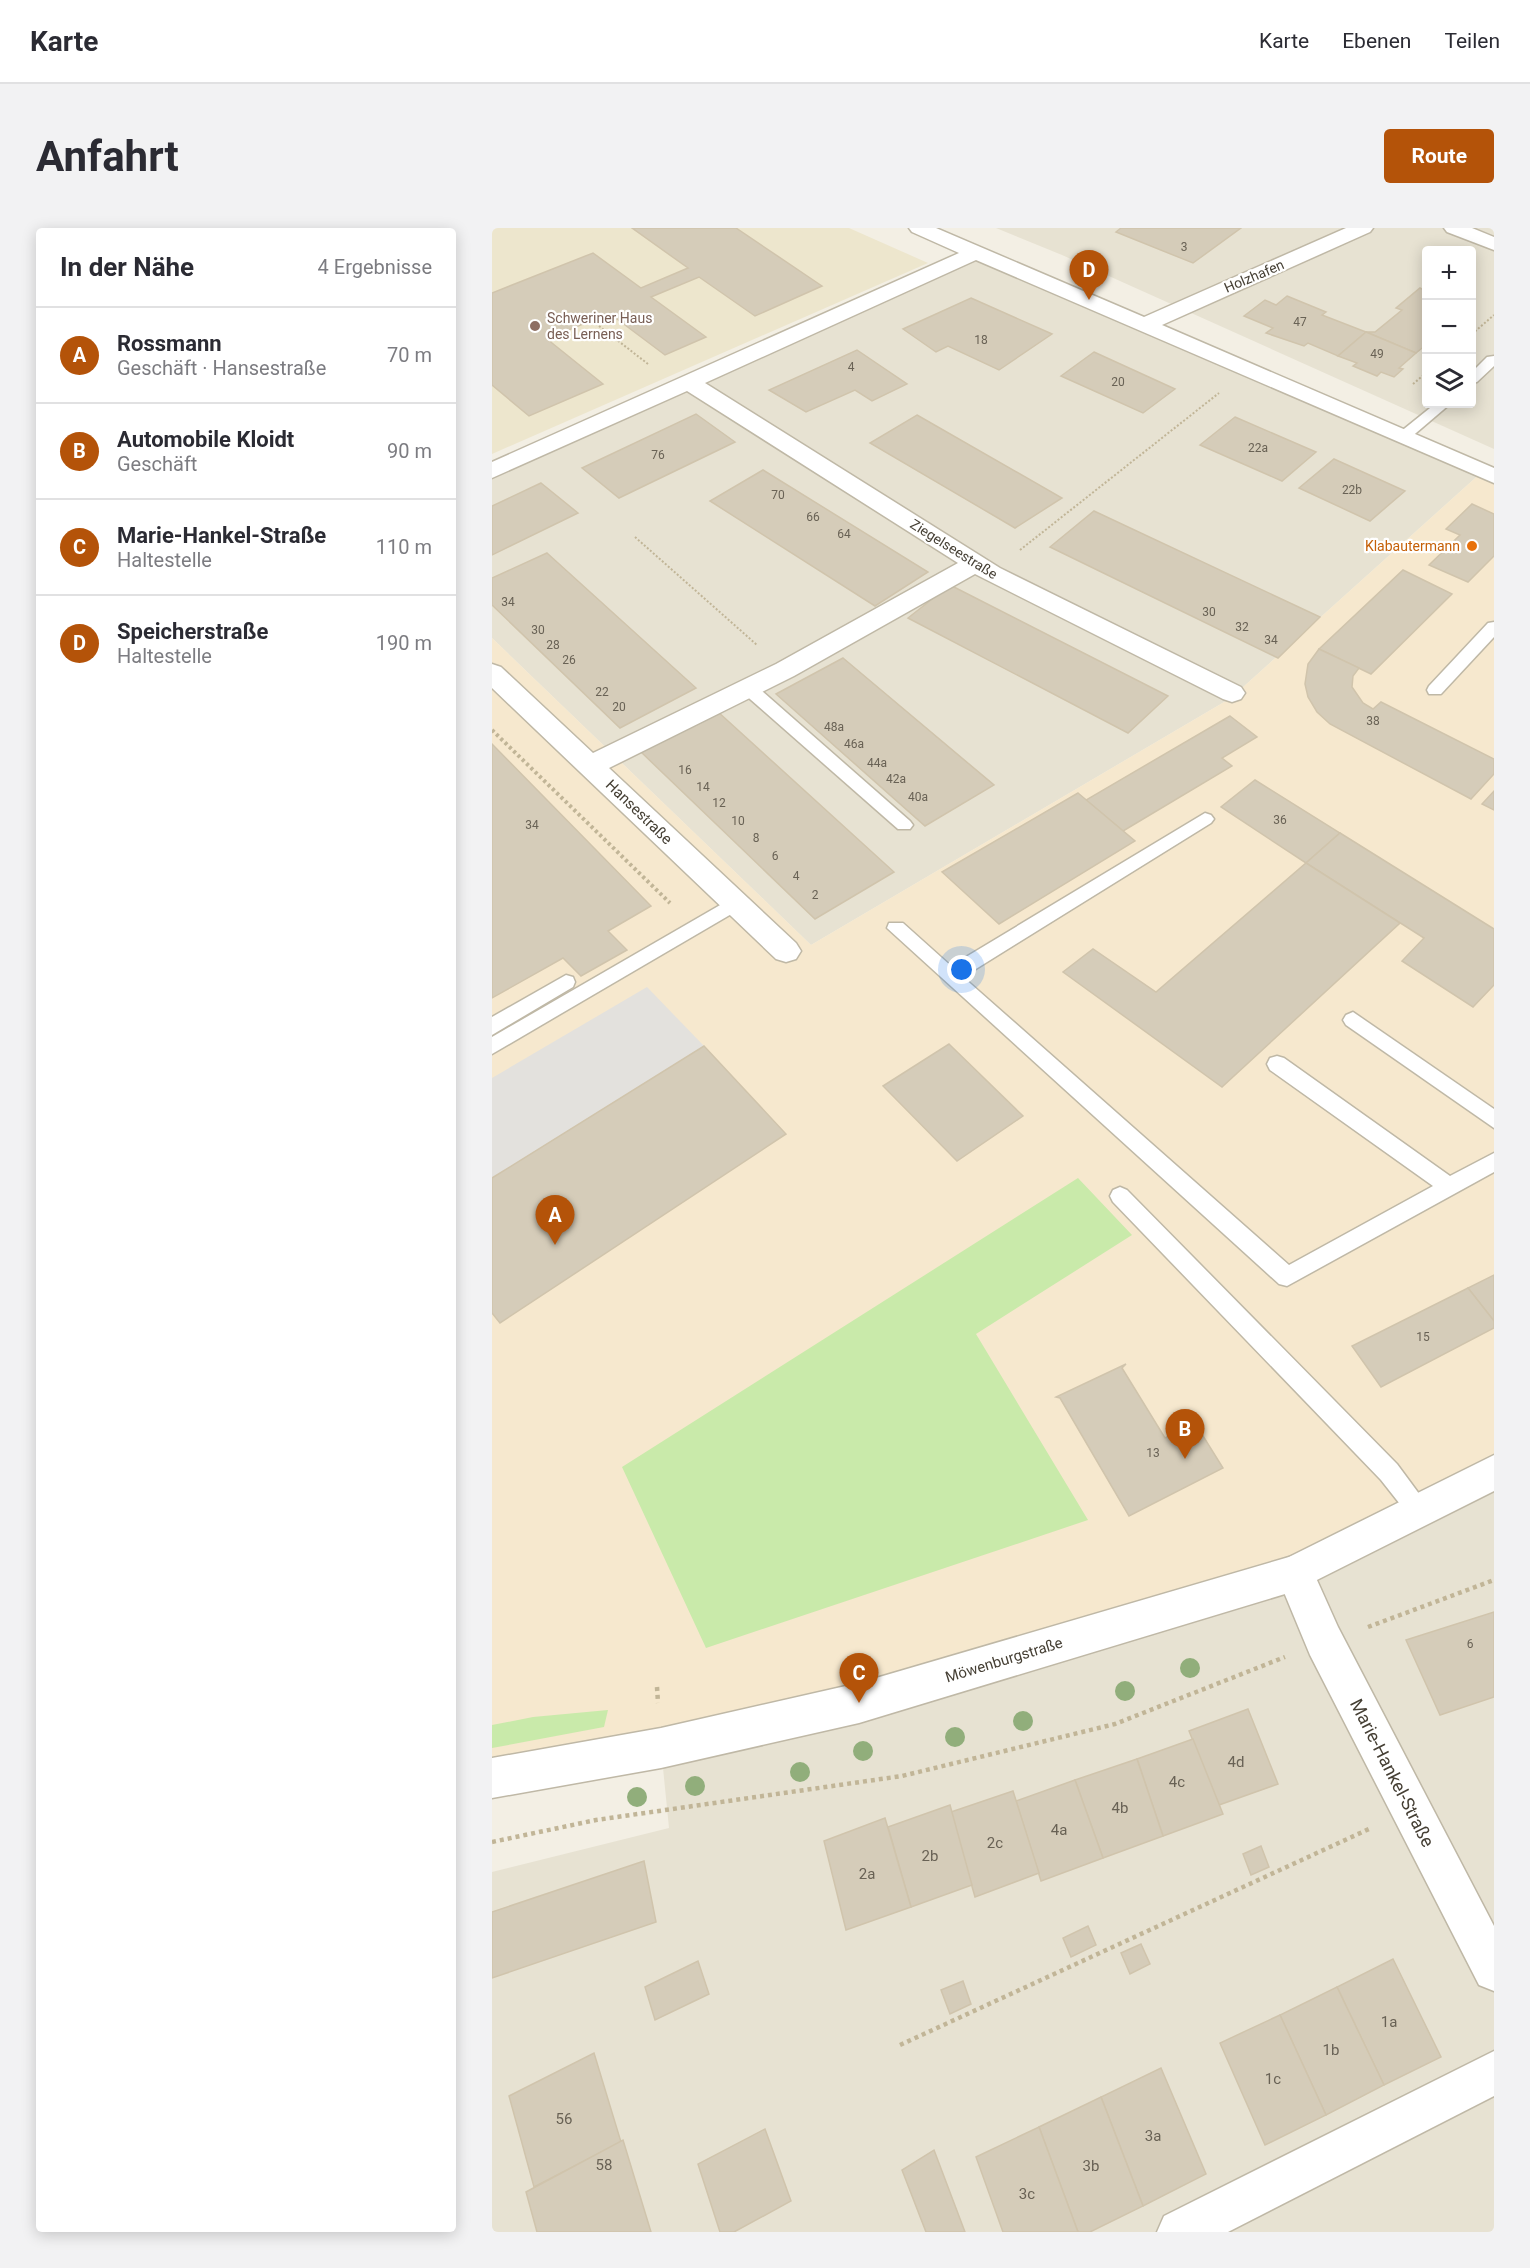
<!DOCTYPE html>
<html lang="de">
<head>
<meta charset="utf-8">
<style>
  body { margin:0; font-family:Roboto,sans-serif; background:#f2f2f3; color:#2b2b33 }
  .controls { position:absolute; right:18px; top:18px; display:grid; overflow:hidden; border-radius:6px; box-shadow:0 3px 15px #0003 }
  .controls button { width:54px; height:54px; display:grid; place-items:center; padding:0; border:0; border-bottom:2px solid #e1e1e2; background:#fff; color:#2b2b33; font:30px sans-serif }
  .you { position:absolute; left:470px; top:742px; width:21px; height:21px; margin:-15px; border:4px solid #fff; border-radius:50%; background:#1a73e8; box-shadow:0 0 0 9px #1a73e833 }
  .badge { display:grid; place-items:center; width:39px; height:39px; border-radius:50%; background:#b45309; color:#fff; font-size:20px; font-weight:700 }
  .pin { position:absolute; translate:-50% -50px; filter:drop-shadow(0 2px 3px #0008) }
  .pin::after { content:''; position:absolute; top:32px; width:21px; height:18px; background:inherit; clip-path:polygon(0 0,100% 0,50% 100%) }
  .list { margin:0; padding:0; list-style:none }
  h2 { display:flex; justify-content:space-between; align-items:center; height:78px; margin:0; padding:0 24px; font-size:26px }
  h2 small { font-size:20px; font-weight:400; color:#7c7c81 }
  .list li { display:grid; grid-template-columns:39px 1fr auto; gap:18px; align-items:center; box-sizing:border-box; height:96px; padding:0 24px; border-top:2px solid #e1e1e2 }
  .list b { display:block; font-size:22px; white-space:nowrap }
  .list p { margin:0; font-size:20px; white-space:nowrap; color:#7c7c81 }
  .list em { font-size:20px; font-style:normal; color:#7c7c81 }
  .icon { flex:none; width:33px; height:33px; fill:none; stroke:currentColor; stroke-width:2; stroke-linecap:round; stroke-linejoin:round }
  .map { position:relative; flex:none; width:1002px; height:2004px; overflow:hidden; border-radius:6px }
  header { display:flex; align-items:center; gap:36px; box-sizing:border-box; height:84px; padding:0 30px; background:#fff; border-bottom:2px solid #e1e1e2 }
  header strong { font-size:28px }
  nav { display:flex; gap:33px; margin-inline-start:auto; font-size:21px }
  .intro { display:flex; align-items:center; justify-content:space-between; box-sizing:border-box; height:144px; padding:0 36px }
  h1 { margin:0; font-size:42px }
  .button { padding:15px 27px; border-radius:6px; background:#b45309; color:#fff; font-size:21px; font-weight:700 }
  main { display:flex; gap:36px; padding:0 36px }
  aside { flex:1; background:#fff; border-radius:6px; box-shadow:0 3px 15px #0003 }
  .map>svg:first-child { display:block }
  .residential { fill:#e7e2d2; fill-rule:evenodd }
  .commercial { fill:#f6e8ce }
  .education { fill:#ede6cd }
  .green { fill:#c9eaaa }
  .parking { fill:#e3e1dd }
  .building { fill:#d5ccb9; stroke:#d0c4ac; stroke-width:1.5 }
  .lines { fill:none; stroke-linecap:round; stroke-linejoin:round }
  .service-casing { stroke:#bfb8a6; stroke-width:3 }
  .minor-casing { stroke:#bfb8a6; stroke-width:3 }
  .tertiary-casing { stroke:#bfb8a6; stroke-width:3 }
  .path-far2 { stroke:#c1b597; stroke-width:2; stroke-dasharray:2 2; stroke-linecap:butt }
  .path-far1 { stroke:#c1b597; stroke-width:4; stroke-dasharray:3 3; stroke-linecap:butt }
  .path { stroke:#c1b597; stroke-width:4.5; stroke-dasharray:4 4; stroke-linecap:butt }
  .service { fill:#fff; fill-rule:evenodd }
  .minor { fill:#fff; fill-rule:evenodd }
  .tertiary { fill:#fff; fill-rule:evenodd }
  .tree { fill:#91ae7b }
  .education-dot { fill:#8d6e63; stroke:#fff; stroke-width:2 }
  .food-dot { fill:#e8710a; stroke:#fff; stroke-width:2 }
  .labels { text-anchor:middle; stroke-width:4.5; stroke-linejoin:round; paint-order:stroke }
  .number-label { font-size:12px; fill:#696255 }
  .far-street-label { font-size:14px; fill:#453f34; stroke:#fff }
  .far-education-label { font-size:14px; fill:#785e54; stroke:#fff; text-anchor:start }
  .far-food-label { font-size:14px; fill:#c56008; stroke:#fff; text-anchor:end }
  .street-label { font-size:15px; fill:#453f34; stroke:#fff }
  .near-number-label { font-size:15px; fill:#696255 }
  .near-street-label { font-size:18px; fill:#453f34; stroke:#fff }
</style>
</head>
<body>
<header>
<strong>Karte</strong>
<nav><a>Karte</a><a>Ebenen</a><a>Teilen</a></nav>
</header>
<div class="intro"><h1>Anfahrt</h1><a class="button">Route</a></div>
<main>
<aside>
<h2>In der Nähe<small>4 Ergebnisse</small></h2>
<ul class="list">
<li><span class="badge">A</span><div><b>Rossmann</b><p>Geschäft · Hansestraße</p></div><em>70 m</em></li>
<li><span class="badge">B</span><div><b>Automobile Kloidt</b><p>Geschäft</p></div><em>90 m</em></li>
<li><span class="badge">C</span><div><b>Marie-Hankel-Straße</b><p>Haltestelle</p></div><em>110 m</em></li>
<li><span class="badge">D</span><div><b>Speicherstraße</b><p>Haltestelle</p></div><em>190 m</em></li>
</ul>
</aside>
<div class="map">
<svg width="1002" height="2004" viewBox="0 0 1002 2004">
  <rect width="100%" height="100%" fill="#f3efe4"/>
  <g class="residential">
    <path d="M504,0H1002V221L570,27ZM934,22H980V176H934Z"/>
    <polygon points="483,25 991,243 739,470 319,717 0,410 0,243"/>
    <polygon points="1002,1244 1002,2004 0,2004 0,1644 177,1600 169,1520"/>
  </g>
  <polygon class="commercial" points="991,243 1002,248 1002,1242 803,1345 0,1550 0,410 319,717 739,470"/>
  <polygon class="education" points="0,0 357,0 436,35 0,226"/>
  <g class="green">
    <polygon points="586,950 640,1007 484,1106 596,1292 214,1420 130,1239"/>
    <polygon points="116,1482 112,1499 0,1520 0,1497 41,1489"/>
  </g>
  <polygon class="parking" points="155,759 212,818 0,950 0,850"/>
  <g class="building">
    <polygon points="140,0 244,0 330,58 263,88 207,49 159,69 214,109 173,127 117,85 55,111 111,156 37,188 0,157 0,65 101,25 149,60 196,40"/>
    <polygon points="629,0 749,0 701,35 624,4"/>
    <polygon points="928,60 934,63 934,117 924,125 874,104 883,104 910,82 904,80"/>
    <polygon points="795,68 834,84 830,87 874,104 846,128 816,115 812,118 774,105 781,100 752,88 773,72 784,77"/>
    <polygon points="479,70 560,106 507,142 456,118 444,124 411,101"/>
    <polygon points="874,104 924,125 907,140 911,141 902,149 889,144 885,148 861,138 865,135 846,128"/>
    <polygon points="365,122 415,156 380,173 363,162 314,184 277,162"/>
    <polygon points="602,124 683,161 651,185 569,148"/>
    <polygon points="204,186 243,214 127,270 90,240"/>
    <polygon points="425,187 570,270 523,300 378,215"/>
    <polygon points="743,189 824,224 790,253 708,217"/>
    <polygon points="842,231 913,263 878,293 807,260"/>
    <polygon points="271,242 436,344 383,378 218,273"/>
    <polygon points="49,255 86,285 0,327 0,278"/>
    <polygon points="980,276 1002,286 1002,328 976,354 937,337 968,307 954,301"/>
    <polygon points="602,283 828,389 786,430 558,319"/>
    <polygon points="55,325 204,460 128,500 0,377 0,350"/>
    <polygon points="911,342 960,366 879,446 827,421"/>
    <polygon points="458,357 676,468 636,505 416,390"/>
    <polygon points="827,421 867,440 861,448 860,459 871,475 881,481 889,474 1002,531 1002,546 979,571 838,496 825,484 816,469 813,456 816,436"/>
    <polygon points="351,430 502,557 433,598 284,466"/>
    <polygon points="225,483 402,644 323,691 149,524"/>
    <polygon points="738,488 765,509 730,530 740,538 631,603 594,572"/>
    <polygon points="0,516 159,678 116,703 135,722 89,748 71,730 0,770"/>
    <polygon points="763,552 848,605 814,635 729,579"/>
    <polygon points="1002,563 1002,582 990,576"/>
    <polygon points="586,565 643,613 507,696 450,644"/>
    <polygon points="848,605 1002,701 1002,757 981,779 910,733 932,710 814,635"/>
    <polygon points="814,635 908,695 730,859 571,744 601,721 664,764"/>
    <polygon points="457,816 531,888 465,933 391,858"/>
    <polygon points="212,818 294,906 8,1095 0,1085 0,950"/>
    <polygon points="1002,1047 1002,1093 976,1060"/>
    <polygon points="976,1060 1002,1093 1002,1100 889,1159 860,1118"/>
    <polygon points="634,1136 630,1140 673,1210 703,1195 731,1240 637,1288 568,1170 564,1169"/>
    <polygon points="1002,1384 1002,1469 948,1487 914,1412"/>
    <polygon points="756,1481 786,1556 727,1577 697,1503"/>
    <polygon points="701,1511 731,1586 671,1608 645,1531"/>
    <polygon points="645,1531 671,1608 611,1630 583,1552"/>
    <polygon points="583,1552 611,1630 549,1653 524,1573"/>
    <polygon points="521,1563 547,1645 483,1669 459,1584"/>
    <polygon points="458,1577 480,1657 419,1679 396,1599"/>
    <polygon points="393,1590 419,1679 354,1702 332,1613"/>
    <polygon points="769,1618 777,1639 759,1647 751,1626"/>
    <polygon points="152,1633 164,1694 0,1750 0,1684"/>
    <polygon points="596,1698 604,1717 579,1729 571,1710"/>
    <polygon points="649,1716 658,1736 638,1746 629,1725"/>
    <polygon points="901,1731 949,1829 892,1857 845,1759"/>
    <polygon points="206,1733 217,1766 163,1792 153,1759"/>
    <polygon points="471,1753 479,1776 458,1786 449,1762"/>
    <polygon points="845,1759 892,1857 834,1887 788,1787"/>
    <polygon points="788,1787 834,1887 773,1917 728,1815"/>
    <polygon points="102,1825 129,1914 42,1959 17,1868"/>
    <polygon points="669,1840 714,1946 651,1978 609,1869"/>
    <polygon points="609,1869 651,1978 598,2004 586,2004 547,1899"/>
    <polygon points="547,1899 586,2004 511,2004 484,1929"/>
    <polygon points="273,1901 299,1973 242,2004 228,2004 206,1936"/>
    <polygon points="131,1912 159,2004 45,2004 34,1964"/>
    <polygon points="442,1922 473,2004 434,2004 410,1942"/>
  </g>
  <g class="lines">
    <g class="service-casing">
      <g id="service">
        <polygon points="1002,128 1002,138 985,154 980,155 980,144 995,129"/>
        <polygon points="943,176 958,176 917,211 907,211 905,208 907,205"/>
        <polygon points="1002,394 1002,409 949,466 937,466 935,462 937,458 996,395"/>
        <polygon points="256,454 262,456 418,593 421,597 418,601 406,601 250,464 248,460"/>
        <polygon points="713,585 719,587 722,591 719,595 471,749 797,1037 941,958 778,842 775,836 778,830 785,828 792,830 958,948 1002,925 1002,944 795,1058 787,1056 395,700 397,695 411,695 459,738"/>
        <polygon points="242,669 248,671 251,676 248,681 0,826 0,809"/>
        <polygon points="74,747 81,749 83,754 81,759 0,807 0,789"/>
        <polygon points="861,784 1002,881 1002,900 854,797 851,792 854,787"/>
        <polygon points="628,959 635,962 905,1236 939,1282 935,1290 927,1293 919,1290 889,1252 621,974 618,968 621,962"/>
      </g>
    </g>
    <g class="minor-casing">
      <g id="minor">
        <polygon points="417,0 444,0 652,89 854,0 881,0 878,4 670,97 1002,240 1002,255 484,32 213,155 508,340 749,459 753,465 749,471 740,474 731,471 483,346 302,448 117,540 304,715 309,723 304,731 294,734 284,731 0,460 0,436 9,439 101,525 284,436 466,335 195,163 0,250 0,234 467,25 420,4"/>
        <polygon points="952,0 980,0 1002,9 1002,22 955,4"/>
        <polygon points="803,1327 816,1332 846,1399 1002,1698 1002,1763 987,1757 818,1427 784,1345 790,1332"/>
        <polygon points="1002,1823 1002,1868 736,2004 665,2004 672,1988"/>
      </g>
    </g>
    <g class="tertiary-casing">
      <polygon id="tertiary" points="1002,1227 1002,1263 803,1363 367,1495 169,1540 0,1570 0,1530 169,1500 367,1455 797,1329"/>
    </g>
    <g class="path-far2">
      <polyline points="107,98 156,136"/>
      <polyline points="980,106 1002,87"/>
      <polyline points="921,156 934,145"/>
      <polyline points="143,309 265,417"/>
      <polyline points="528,322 727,165"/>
    </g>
    <polyline class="path-far1" points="0,502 178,675"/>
    <g class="path">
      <polyline points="876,1399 1002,1352"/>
      <polyline points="165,1459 166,1475"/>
      <polyline points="0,1614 104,1592 410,1548 623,1496 793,1429"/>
      <polyline points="408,1817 877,1601"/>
    </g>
    <use href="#service" class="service"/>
    <use href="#minor" class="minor"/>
    <use href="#tertiary" class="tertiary"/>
  </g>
  <g class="tree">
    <circle cx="698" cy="1440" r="10"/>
    <circle cx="633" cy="1463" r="10"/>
    <circle cx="531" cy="1493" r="10"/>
    <circle cx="463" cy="1509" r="10"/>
    <circle cx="371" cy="1523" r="10"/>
    <circle cx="308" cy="1544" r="10"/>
    <circle cx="203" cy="1558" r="10"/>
    <circle cx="145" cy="1569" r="10"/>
  </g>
  <circle class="education-dot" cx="43" cy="98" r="6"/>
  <circle class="food-dot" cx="980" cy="318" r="6"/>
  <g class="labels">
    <g class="number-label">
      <text x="692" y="23">3</text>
      <text x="808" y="98">47</text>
      <text x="489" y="116">18</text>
      <text x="885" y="130">49</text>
      <text x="359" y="143">4</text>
      <text x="626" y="158">20</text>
      <text x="766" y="224">22a</text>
      <text x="166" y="231">76</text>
      <text x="860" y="266">22b</text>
      <text x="286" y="271">70</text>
      <text x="321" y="293">66</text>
      <text x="352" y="310">64</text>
      <text x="16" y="378">34</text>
      <text x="717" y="388">30</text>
      <text x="750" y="403">32</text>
      <text x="46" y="406">30</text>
      <text x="779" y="416">34</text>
      <text x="61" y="421">28</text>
      <text x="77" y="436">26</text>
      <text x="110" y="468">22</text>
      <text x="127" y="483">20</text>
      <text x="881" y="497">38</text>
      <text x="342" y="503">48a</text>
      <text x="362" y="520">46a</text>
      <text x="385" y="539">44a</text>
      <text x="193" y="546">16</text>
      <text x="404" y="555">42a</text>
      <text x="211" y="563">14</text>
      <text x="426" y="573">40a</text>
      <text x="227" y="579">12</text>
      <text x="788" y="596">36</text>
      <text x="246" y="597">10</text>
      <text x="40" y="601">34</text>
      <text x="264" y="614">8</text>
      <text x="283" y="632">6</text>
      <text x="304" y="652">4</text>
      <text x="323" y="671">2</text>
      <text x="931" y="1113">15</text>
      <text x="661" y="1229">13</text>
      <text x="978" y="1420">6</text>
    </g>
    <g class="far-street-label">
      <text transform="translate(762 48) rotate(-23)" y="5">Holzhafen</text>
      <text transform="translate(462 321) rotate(32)" y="5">Ziegelseestraße</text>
    </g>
    <g class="far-education-label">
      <text x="55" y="95">Schweriner Haus<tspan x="55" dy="16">des Lernens</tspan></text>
    </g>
    <g class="far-food-label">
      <text x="968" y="323">Klabautermann</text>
    </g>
    <g class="street-label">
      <text transform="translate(147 584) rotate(44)" y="5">Hansestraße</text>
      <text transform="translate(512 1432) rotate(-17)" y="5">Möwenburgstraße</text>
    </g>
    <g class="near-number-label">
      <text x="744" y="1539">4d</text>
      <text x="685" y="1559">4c</text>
      <text x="628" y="1585">4b</text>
      <text x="567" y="1607">4a</text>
      <text x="503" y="1620">2c</text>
      <text x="438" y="1633">2b</text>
      <text x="375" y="1651">2a</text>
      <text x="897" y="1799">1a</text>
      <text x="839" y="1827">1b</text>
      <text x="781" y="1856">1c</text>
      <text x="72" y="1896">56</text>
      <text x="661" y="1913">3a</text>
      <text x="112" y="1942">58</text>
      <text x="599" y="1943">3b</text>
      <text x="535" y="1971">3c</text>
    </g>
    <g class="near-street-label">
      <text transform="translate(900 1545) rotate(63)" y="6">Marie-Hankel-Straße</text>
    </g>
  </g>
</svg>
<div class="controls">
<button>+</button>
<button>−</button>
<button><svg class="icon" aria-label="layers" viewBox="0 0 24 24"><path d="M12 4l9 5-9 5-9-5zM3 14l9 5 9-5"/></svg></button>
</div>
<div class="you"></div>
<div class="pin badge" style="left:63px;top:1017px">A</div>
<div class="pin badge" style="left:693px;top:1231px">B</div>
<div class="pin badge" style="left:367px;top:1475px">C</div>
<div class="pin badge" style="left:597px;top:72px">D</div>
</div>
</main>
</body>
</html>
